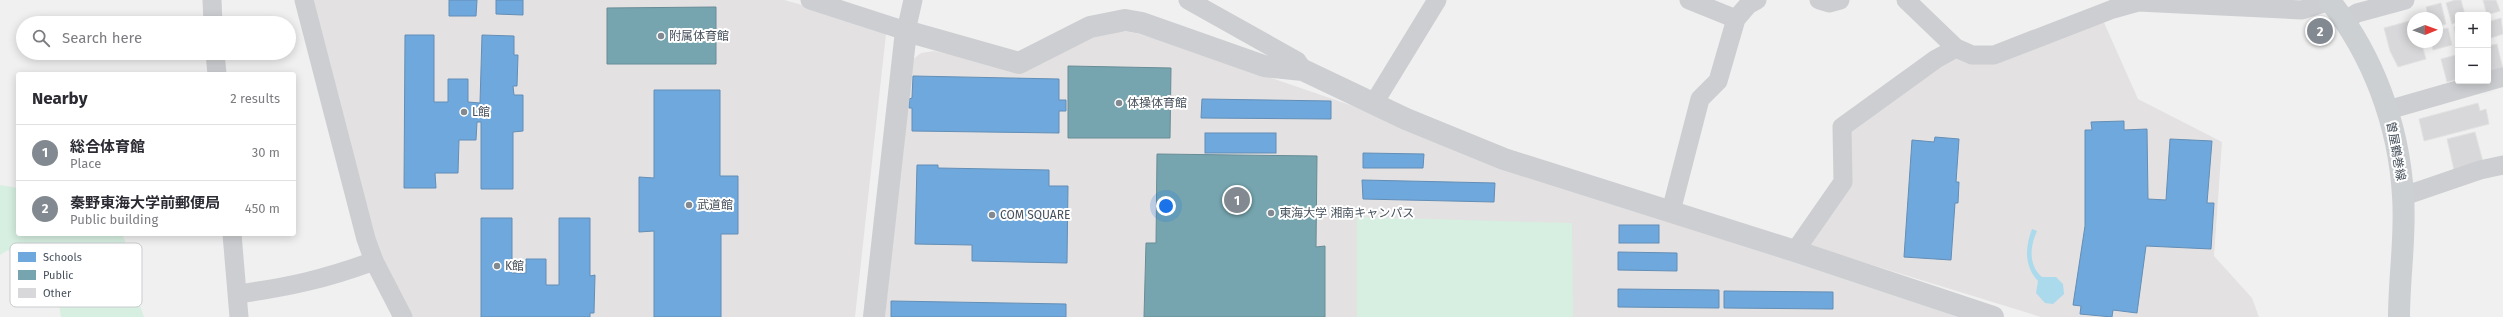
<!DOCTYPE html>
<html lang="en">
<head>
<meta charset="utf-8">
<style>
  body { margin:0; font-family:"Fira Sans","Noto Sans JP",sans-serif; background:#f7f7f7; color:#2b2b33 }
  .controls { position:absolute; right:12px; top:12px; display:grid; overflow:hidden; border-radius:4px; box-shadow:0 2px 10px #0003 }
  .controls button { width:36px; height:36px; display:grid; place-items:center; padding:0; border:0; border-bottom:1px solid #e1e1e2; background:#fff; color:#2b2b33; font:20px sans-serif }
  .compass { position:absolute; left:2407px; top:12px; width:36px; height:36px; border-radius:50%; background:#fff; box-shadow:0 2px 10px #0003; rotate:89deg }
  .you { position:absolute; left:1166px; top:206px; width:14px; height:14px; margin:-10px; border:3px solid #fff; border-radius:50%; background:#1a73e8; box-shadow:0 0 0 6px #1a73e833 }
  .badge { display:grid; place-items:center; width:26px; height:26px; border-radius:50%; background:#828990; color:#fff; font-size:13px; font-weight:700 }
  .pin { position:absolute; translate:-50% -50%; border:2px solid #fff; box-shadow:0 1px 4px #0006 }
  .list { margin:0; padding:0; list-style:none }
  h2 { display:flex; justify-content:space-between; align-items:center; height:52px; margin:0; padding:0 16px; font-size:17px }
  h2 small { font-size:13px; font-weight:400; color:#7c7c81 }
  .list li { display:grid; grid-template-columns:26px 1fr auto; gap:12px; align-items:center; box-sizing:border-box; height:56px; padding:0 16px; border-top:1px solid #e1e1e2 }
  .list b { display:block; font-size:15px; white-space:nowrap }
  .list p { margin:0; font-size:13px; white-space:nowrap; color:#7c7c81 }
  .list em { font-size:13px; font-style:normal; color:#7c7c81 }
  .icon { flex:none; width:22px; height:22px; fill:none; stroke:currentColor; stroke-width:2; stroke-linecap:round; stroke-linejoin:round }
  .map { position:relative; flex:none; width:2503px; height:317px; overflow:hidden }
  .search { position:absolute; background:#fff; box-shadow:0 2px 10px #0003; left:16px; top:16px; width:280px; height:44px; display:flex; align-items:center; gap:10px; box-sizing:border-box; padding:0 14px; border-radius:22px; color:#7c7c81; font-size:15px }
  .panel { position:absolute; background:#fff; box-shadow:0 2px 10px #0003; left:16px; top:72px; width:280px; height:164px; border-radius:4px }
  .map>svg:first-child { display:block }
  .education { fill:#e3e1e2 }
  .green { fill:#d6efe1 }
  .water { fill:#aadaec }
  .schools { fill:#6fa8dc; stroke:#638eb6 }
  .public { fill:#76a5af; stroke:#688c96 }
  .building { fill:#d8d8da; stroke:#e2e2e3 }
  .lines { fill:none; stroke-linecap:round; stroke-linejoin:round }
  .minor { stroke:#ccced1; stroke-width:19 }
  .tertiary { stroke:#ccced1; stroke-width:22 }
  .secondary { stroke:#cdd0d3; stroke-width:22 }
  .poi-dot { fill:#828990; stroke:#fff; stroke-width:1.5 }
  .labels { text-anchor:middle; stroke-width:4; stroke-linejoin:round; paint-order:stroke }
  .poi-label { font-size:12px; fill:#47515c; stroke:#fff; text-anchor:start }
  .street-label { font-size:12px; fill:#47515c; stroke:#fff }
  .key { fill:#fff; stroke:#c8cbce; stroke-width:1 }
  .key-label { font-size:11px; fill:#47515c }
</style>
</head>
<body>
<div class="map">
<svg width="2503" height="317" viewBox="0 0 2503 317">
  <rect width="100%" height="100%" fill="#f1f0f0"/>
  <g class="education">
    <polygon points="308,0 784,0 882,27 886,34 855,317 408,317 378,263"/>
    <polygon points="2102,18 2138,99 2222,142 2214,256 2252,298 2259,317 2041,317 1804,244 1838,199 1839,132 1929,56 1960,59"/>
    <polygon points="1117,30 1140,34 1167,42 1353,106 1502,168 1792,259 1958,317 885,317 911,61 921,53 934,51 1017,69 1096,34"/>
  </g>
  <g class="green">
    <polygon points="0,185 18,188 18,234 122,234 135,265 136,295 144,317 61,317 59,304 8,250 0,255"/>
    <polygon points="1357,217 1572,223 1573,317 1357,317"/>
  </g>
  <path class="water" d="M2032,229L2037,231C2030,246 2028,265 2042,277H2056L2063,284L2064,294L2053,304L2045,303L2036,293L2038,281C2024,266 2025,247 2032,229Z"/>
  <g class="schools">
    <polygon points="449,0 477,0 476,16 449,16"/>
    <polygon points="496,0 523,0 523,15 496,14"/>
    <polygon points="405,35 434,35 434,102 448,102 448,79 468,79 468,102 480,103 482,35 514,36 514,55 518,55 517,86 513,86 514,95 523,95 523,131 513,132 513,189 481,189 481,122 477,122 476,140 459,140 458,173 435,173 436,188 404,188"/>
    <polygon points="913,76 1059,79 1059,100 1066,100 1066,111 1059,111 1059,133 912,131 912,108 909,108 909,99 912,98"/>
    <polygon points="654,90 720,90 720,176 738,176 738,234 721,234 721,317 654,317 654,231 639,232 639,177 654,178"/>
    <polygon points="1202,99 1331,101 1331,119 1201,118"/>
    <polygon points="2124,121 2124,130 2147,129 2148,199 2166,200 2170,139 2212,141 2207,203 2214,203 2211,249 2146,246 2137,313 2113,310 2112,317 2080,314 2081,306 2073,305 2085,226 2085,130 2092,130 2091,122"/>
    <rect x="1205" y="133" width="71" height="20"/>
    <polygon points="1935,137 1959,139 1956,182 1959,182 1958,203 1955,203 1951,260 1904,257 1912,140 1934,142"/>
    <polygon points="1363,153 1424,154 1423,168 1363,168"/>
    <polygon points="917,165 938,165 938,168 1049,170 1049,186 1068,186 1067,263 972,261 972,245 915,244"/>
    <polygon points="1362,180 1495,183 1494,202 1363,199"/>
    <polygon points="481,218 512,218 512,273 526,273 526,259 546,259 546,285 559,285 559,218 590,218 590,276 595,275 594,313 590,313 590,317 481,317"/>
    <rect x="1619" y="225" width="40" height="18"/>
    <polygon points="1618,252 1677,253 1677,271 1618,270"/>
    <polygon points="1618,289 1719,290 1719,308 1618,307"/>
    <polygon points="1724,291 1833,292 1833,309 1724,308"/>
    <polygon points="891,301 1066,304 1066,317 891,317"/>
  </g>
  <g class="public">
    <polygon points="716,7 716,64 607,64 607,8"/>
    <polygon points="1068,66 1171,68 1170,138 1068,138"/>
    <polygon points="1157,154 1317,156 1316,247 1325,246 1325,317 1144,317 1146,243 1156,243"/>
  </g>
  <g class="building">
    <polygon points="2455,0 2461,0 2465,15 2458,15 2458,22 2452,24 2446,3"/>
    <polygon points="2483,0 2496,0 2500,11 2487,15"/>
    <polygon points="2441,3 2446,24 2437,27 2437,18 2429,18 2426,7"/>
    <polygon points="2501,18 2503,34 2488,39 2488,22"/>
    <polygon points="2413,20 2413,42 2421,42 2426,59 2398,67 2390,51 2384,28"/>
    <polygon points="2458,26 2458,46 2454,27"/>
    <polygon points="2448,28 2452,45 2433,50 2431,42 2437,42 2437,30"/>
    <polygon points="2497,44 2503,69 2488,72 2488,46"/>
    <polygon points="2456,55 2458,79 2447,82 2441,59"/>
    <polygon points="2478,103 2480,111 2486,109 2489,124 2424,141 2419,119"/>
    <polygon points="2475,132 2483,162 2454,170 2447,139"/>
  </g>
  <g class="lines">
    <g class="minor">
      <polyline points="212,0 213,23"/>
      <polyline points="304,0 366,239 374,261 403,317"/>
      <polyline points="810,0 906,31 913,0"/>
      <polyline points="1188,0 1297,61 1303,70"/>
      <polyline points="1689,0 1736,19"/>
      <polyline points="1819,0 1829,3 1840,0"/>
      <polyline points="1906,0 1956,48 1972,55 1994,55 2113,9 2138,2 2302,10 2333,0"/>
      <polyline points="2344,21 2357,13 2405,0"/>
      <polyline points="215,53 217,74"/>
      <polyline points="1374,103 1437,0"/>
      <polyline points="2388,110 2503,77"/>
      <polyline points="2404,196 2480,170 2503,165"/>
      <polyline points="1671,211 1700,99 1718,81 1736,19 1748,5 1757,0"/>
      <polyline points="232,234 239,317"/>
      <polyline points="1795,251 1843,182 1842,127 1936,59 1956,48"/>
      <path d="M238,294C289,287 325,279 374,261"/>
    </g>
    <polyline class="tertiary" points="874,317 906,31 1019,63 1090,27 1125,20 1142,23 1264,66 1303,70 1406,119 1504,159 1795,251 1993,317"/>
    <path class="secondary" d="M2329,0C2373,55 2399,125 2403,196C2406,236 2399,277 2399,317"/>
  </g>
  <g class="poi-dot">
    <circle cx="661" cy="36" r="4"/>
    <circle cx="1119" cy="103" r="4"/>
    <circle cx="464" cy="112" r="4"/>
    <circle cx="689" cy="205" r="4"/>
    <circle cx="1271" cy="213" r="4"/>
    <circle cx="992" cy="215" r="4"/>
    <circle cx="497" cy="266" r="4"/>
  </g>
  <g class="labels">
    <g class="poi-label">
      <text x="669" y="40">附属体育館</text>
      <text x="1127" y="107">体操体育館</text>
      <text x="472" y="116">L館</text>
      <text x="697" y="209">武道館</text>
      <text x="1279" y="217">東海大学 湘南キャンパス</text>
      <text x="1000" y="219">COM SQUARE</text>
      <text x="505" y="270">K館</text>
    </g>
    <g class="street-label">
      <text transform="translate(2396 151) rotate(80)" y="4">曽屋鶴巻線</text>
    </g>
  </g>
  <rect x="10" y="243" width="132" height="64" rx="6" class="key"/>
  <rect x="18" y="252" width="18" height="10" fill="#6fa8dc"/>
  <rect x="18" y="270" width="18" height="10" fill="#76a5af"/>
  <rect x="18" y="288" width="18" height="10" fill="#d8d8da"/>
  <g class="key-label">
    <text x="43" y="261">Schools</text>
    <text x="43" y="279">Public</text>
    <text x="43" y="297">Other</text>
  </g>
</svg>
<div class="controls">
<button>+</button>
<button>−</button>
</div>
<svg class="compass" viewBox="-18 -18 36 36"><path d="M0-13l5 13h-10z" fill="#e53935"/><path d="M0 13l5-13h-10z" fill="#7c7c81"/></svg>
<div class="you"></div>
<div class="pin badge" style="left:1237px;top:200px">1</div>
<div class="pin badge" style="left:2320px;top:31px">2</div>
<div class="search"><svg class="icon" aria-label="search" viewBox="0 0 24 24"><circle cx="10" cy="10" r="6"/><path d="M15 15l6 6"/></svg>Search here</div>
<section class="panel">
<h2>Nearby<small>2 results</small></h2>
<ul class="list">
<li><span class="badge">1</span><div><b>総合体育館</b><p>Place</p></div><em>30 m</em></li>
<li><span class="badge">2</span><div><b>秦野東海大学前郵便局</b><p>Public building</p></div><em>450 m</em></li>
</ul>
</section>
</div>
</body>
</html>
